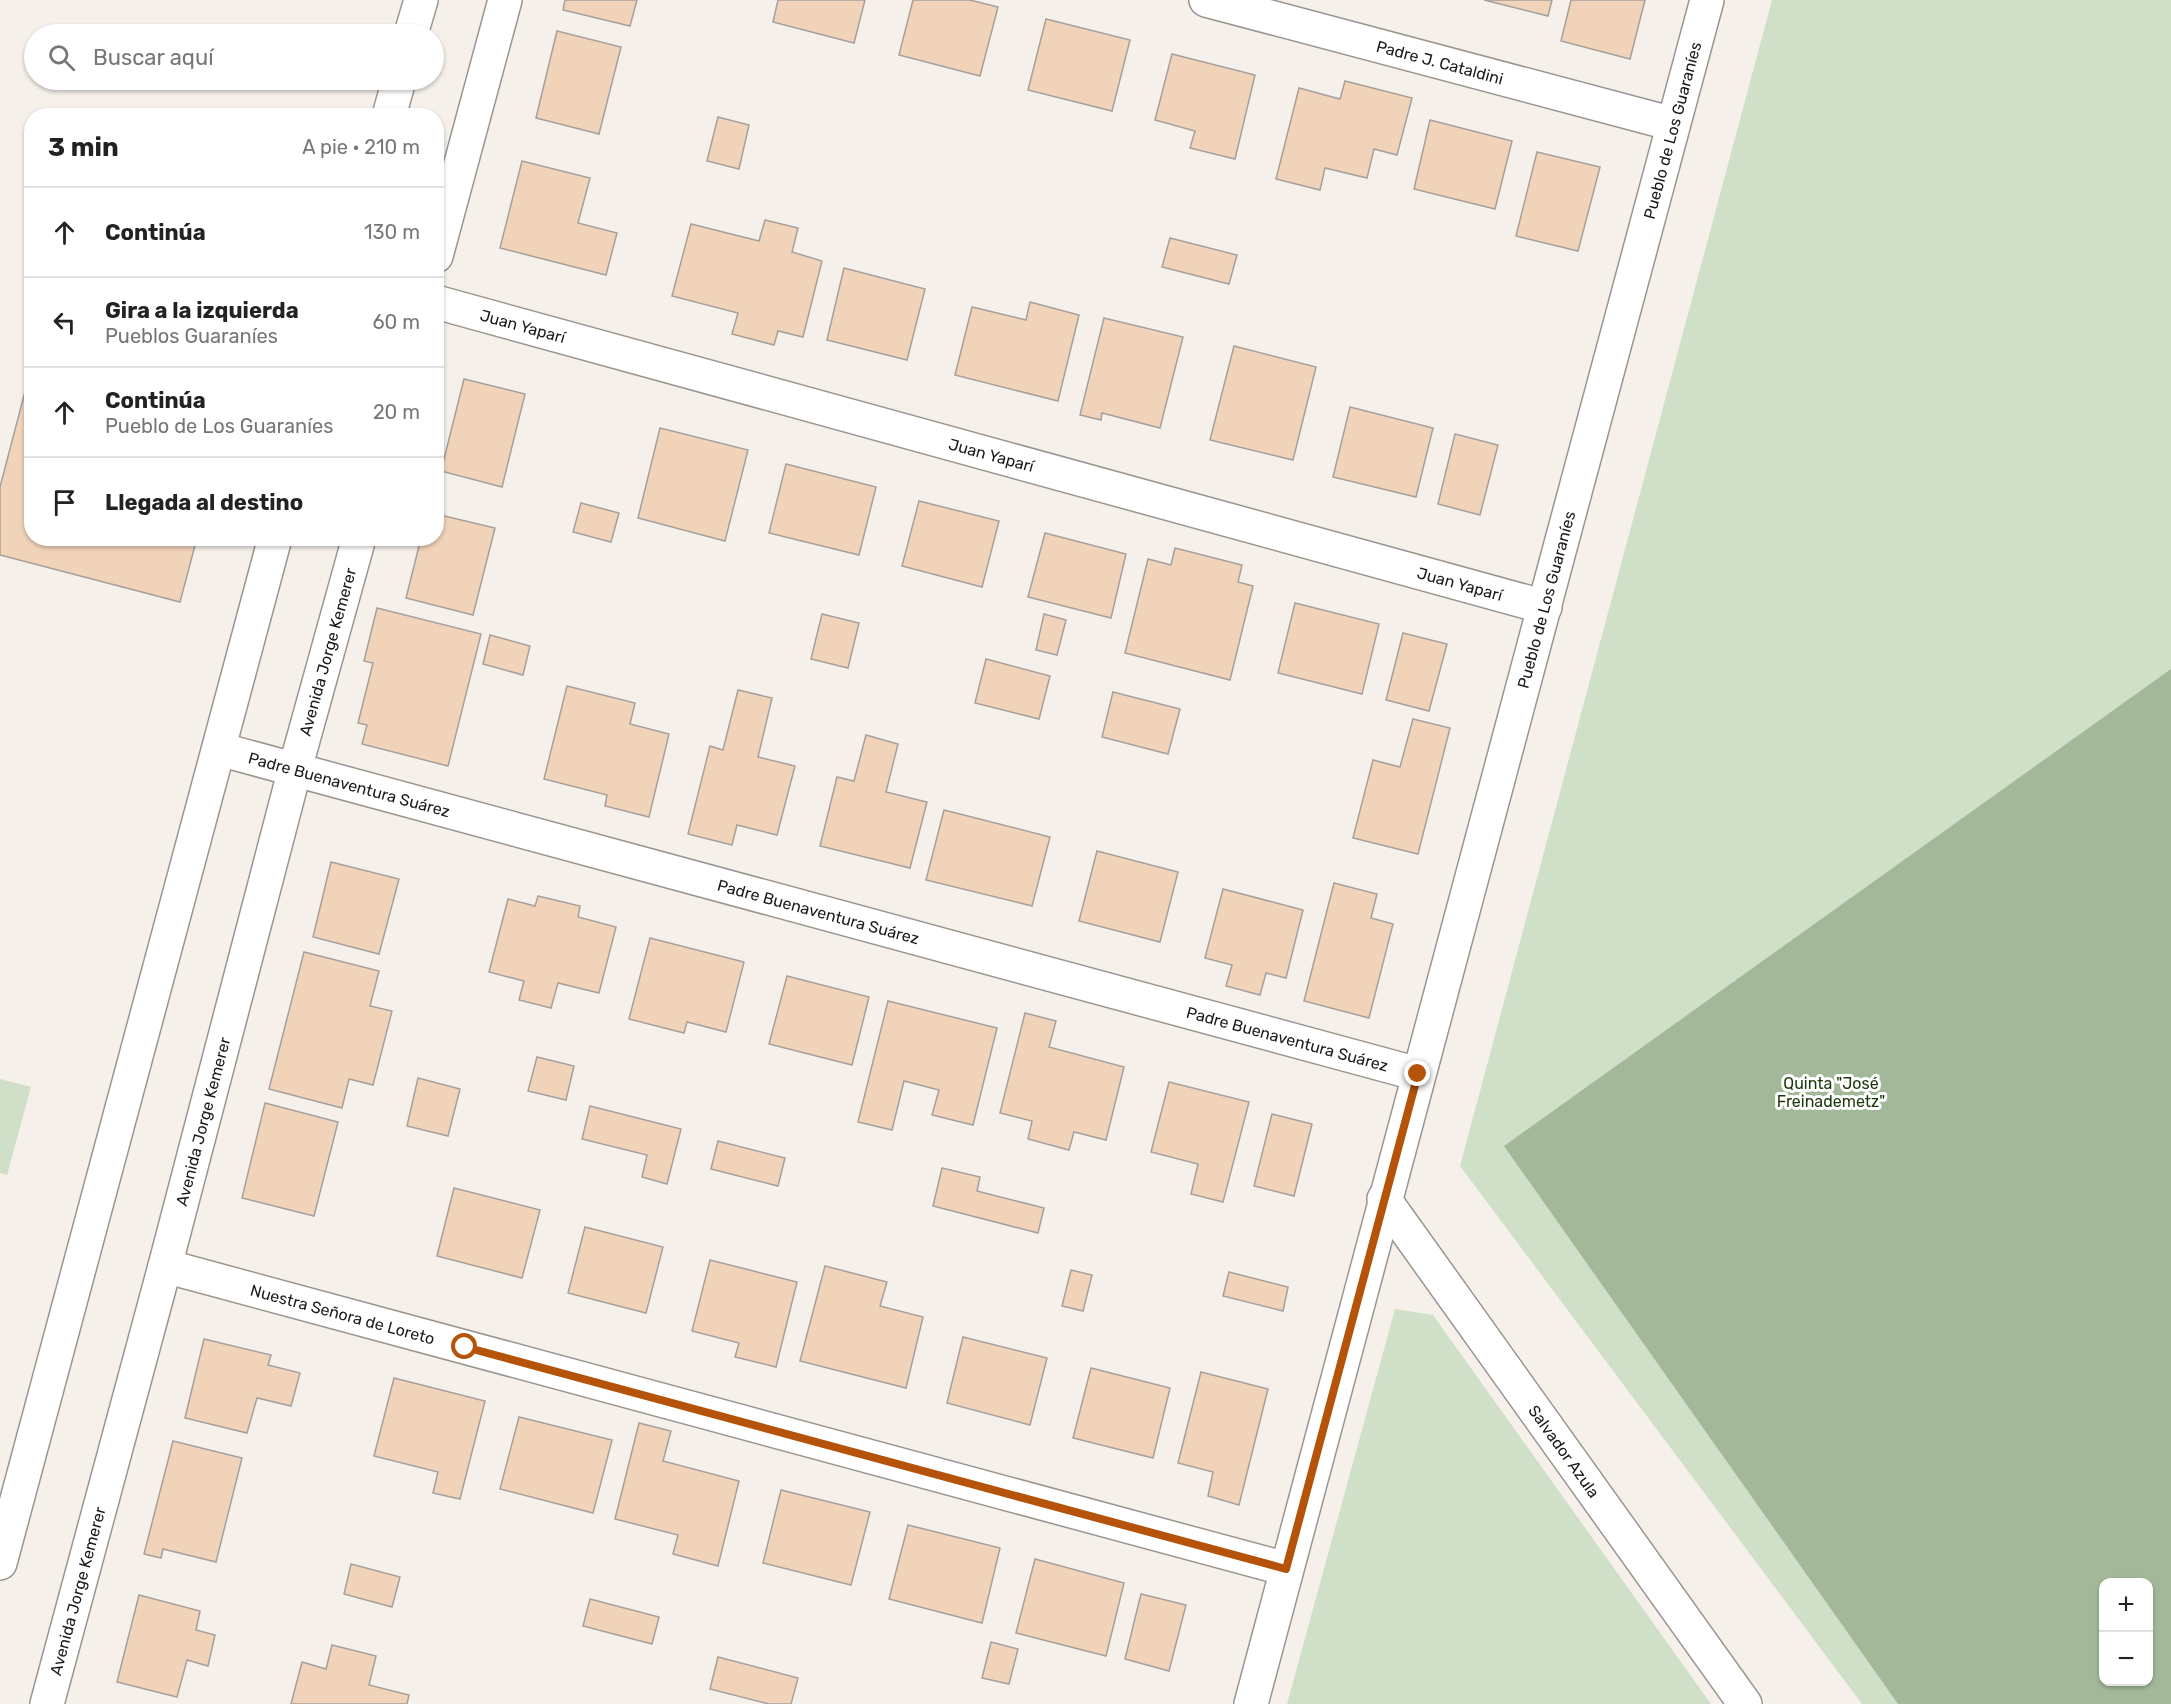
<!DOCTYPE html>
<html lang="es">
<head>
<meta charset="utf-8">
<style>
  body { margin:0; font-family:Rubik,sans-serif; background:#f2f2f2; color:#222 }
  .controls { position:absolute; right:18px; bottom:18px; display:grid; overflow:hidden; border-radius:12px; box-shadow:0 2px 4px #0004 }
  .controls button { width:54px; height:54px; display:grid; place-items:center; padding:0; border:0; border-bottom:2px solid #e0e0e0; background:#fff; color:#222; font:30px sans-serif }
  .stop { position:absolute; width:18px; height:18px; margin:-14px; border:4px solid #b45309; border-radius:50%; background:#fff }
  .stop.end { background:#b45309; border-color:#fff; box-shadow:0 2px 6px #0008 }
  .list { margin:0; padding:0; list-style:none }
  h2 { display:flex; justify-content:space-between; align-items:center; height:78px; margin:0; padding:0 24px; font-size:26px }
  h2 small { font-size:20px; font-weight:400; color:#767676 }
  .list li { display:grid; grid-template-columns:39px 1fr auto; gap:18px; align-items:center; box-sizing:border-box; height:90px; padding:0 24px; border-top:2px solid #e0e0e0 }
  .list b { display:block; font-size:22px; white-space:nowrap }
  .list p { margin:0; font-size:20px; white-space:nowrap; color:#767676 }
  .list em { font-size:20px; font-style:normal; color:#767676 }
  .icon { flex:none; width:33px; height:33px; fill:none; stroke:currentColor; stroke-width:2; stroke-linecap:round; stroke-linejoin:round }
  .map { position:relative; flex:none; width:2171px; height:1704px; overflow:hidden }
  .search { position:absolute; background:#fff; box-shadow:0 2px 4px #0004; left:24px; top:24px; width:420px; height:66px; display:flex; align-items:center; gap:15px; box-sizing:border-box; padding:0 21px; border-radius:33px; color:#767676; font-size:22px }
  .panel { position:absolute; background:#fff; box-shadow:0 2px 4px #0004; left:24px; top:108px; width:420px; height:438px; border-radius:24px }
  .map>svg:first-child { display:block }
  .green { fill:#cfdfc8; fill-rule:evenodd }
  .forest { fill:#a3b899; fill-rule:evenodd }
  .building { fill:#f1d3b9; stroke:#a6a09c; stroke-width:1.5 }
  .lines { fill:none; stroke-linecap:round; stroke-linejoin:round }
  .street-casing { stroke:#9b9590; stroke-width:36 }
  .secondary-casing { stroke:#9b9590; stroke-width:36 }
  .street { stroke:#fff; stroke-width:33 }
  .secondary { stroke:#fff; stroke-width:33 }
  .route { stroke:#b45309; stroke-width:8 }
  .labels { text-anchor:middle; stroke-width:6; stroke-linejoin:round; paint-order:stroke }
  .street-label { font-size:16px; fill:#1c1a18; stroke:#fff }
  .park-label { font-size:16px; fill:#1b3708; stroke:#fff }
</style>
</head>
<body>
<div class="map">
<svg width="2171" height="1704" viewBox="0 0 2171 1704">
  <rect width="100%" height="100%" fill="#f6f0eb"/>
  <g class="green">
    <path d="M1772,0H2171V1704H1862L1460,1166ZM2104,1582H2148V1682H2104Z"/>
    <polygon points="0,1079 31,1087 7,1175 0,1173"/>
    <polygon points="1395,1309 1433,1315 1711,1704 1287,1704"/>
  </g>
  <path class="forest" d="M2171,669V1704H1898L1504,1146ZM2104,1582H2148V1682H2104Z"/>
  <g class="building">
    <polygon points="565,0 637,0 630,26 563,10"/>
    <polygon points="778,0 865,0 854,43 773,22"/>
    <polygon points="913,0 970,0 998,7 980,76 899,55"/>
    <polygon points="1484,0 1552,0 1548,16"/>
    <polygon points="1571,0 1645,0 1630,59 1561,41"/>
    <polygon points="1046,19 1130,40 1112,111 1028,90"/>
    <polygon points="557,31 621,47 599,134 536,118"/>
    <polygon points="1172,54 1255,75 1235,159 1190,148 1195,131 1155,120"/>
    <polygon points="1345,81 1412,98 1397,155 1374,149 1367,178 1325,168 1320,190 1276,179 1299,88 1340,99"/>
    <polygon points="718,117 749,125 739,169 707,161"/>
    <polygon points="1430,120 1512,141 1495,209 1414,189"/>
    <polygon points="1537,152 1600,167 1578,251 1516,236"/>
    <polygon points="522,161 590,178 578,223 617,233 606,275 500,248"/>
    <polygon points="765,220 798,228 792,252 822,261 803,337 778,331 774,345 732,334 738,313 672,296 691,224 759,241"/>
    <polygon points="1170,238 1237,255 1229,284 1162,267"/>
    <polygon points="844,268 925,289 907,360 827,340"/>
    <polygon points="1030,302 1079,315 1058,401 955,375 972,307 1026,320"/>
    <polygon points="1104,318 1183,337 1160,428 1102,413 1101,420 1080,415"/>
    <polygon points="1234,346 1316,367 1293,460 1210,440"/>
    <polygon points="32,365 32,538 197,538 180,602 0,555 0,487"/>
    <polygon points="464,379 525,394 502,487 441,471"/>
    <polygon points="1350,407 1433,428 1416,497 1333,477"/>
    <polygon points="660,428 748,450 725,541 638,518"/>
    <polygon points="1455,434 1498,445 1480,515 1438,504"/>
    <polygon points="786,464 876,487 859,555 769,533"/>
    <polygon points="919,501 999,521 982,587 902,566"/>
    <polygon points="581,503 619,513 611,542 573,532"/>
    <polygon points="436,514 495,528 473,615 406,598 421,538 436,538"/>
    <polygon points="1045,533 1126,554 1111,618 1028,597"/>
    <polygon points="1175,548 1242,565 1238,582 1253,586 1230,680 1125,653 1148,559 1171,565"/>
    <polygon points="1295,603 1379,624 1362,694 1278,673"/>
    <polygon points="377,608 481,634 448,766 362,744 367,725 358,723 373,663 364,661"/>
    <polygon points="822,614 859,623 848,668 811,659"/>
    <polygon points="1044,614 1066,620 1057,655 1036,650"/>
    <polygon points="1403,633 1447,644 1429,711 1386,700"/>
    <polygon points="490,635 530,646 523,675 483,664"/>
    <polygon points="986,659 1050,676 1039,719 975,703"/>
    <polygon points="567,686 635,703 630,724 669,734 649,817 605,806 607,795 544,779"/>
    <polygon points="738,690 772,698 758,757 795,766 777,835 737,825 732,845 688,834 710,746 723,750"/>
    <polygon points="1113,692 1180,709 1168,754 1102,737"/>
    <polygon points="1413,719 1450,728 1418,854 1353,838 1373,760 1400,767"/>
    <polygon points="866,735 898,744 886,792 927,802 910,868 820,846 837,777 854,781"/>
    <polygon points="944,810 1050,837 1032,906 926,880"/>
    <polygon points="1097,851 1178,872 1160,942 1079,921"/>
    <polygon points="331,862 399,879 379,954 313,937"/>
    <polygon points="1334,883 1377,894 1371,918 1393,924 1369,1018 1304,1001"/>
    <polygon points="1223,889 1303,910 1286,978 1266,973 1260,995 1226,986 1232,965 1205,958"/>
    <polygon points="538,896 580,906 578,917 616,927 599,993 558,983 551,1008 519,1000 524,981 489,972 508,899 535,906"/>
    <polygon points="650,938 744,962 726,1032 687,1022 684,1033 629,1019"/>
    <polygon points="304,952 379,971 370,1006 392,1011 373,1085 349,1079 342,1108 269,1089"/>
    <polygon points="787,976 869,997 852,1065 769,1044"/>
    <polygon points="888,1001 997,1028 973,1125 932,1115 939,1090 904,1081 892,1130 858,1122"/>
    <polygon points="1025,1013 1056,1021 1049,1047 1124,1067 1106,1140 1074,1132 1069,1150 1028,1139 1032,1121 1000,1113"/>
    <polygon points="537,1057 574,1066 566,1100 528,1091"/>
    <polygon points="418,1078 460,1089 448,1136 407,1126"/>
    <polygon points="1169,1082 1249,1102 1223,1202 1191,1194 1198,1164 1151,1152"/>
    <polygon points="265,1103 338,1122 314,1216 242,1198"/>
    <polygon points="590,1106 681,1129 667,1184 642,1177 647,1155 582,1139"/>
    <polygon points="1272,1114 1312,1124 1294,1196 1254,1186"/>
    <polygon points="718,1141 785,1158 778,1186 711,1169"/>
    <polygon points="942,1168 980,1177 977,1191 1044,1208 1038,1233 933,1206"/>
    <polygon points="454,1188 540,1210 522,1278 437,1256"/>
    <polygon points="585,1227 663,1247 646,1313 568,1293"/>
    <polygon points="710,1260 797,1282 776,1367 735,1357 739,1343 692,1331"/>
    <polygon points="825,1266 887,1282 880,1306 923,1317 906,1388 800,1361"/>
    <polygon points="1071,1270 1092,1275 1083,1311 1062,1306"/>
    <polygon points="1229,1272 1288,1287 1283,1311 1223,1296"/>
    <polygon points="963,1337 1047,1358 1030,1425 947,1403"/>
    <polygon points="204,1339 271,1355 268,1365 300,1373 291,1406 257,1398 247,1433 185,1418"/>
    <polygon points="1091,1368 1170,1388 1153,1458 1073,1438"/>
    <polygon points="1201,1372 1268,1389 1239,1505 1208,1496 1213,1472 1178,1463"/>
    <polygon points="394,1378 485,1401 460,1499 433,1493 438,1472 374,1456"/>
    <polygon points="519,1417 612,1440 593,1513 500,1489"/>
    <polygon points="639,1423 671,1431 663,1461 739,1481 718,1566 673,1554 678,1535 615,1519"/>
    <polygon points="173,1441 242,1458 216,1562 163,1549 161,1558 144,1554"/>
    <polygon points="781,1490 870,1512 851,1585 763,1563"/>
    <polygon points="908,1525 1000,1548 982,1623 889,1599"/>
    <polygon points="1035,1559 1124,1583 1106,1656 1016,1633"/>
    <polygon points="351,1564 400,1577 392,1607 344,1594"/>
    <polygon points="1141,1594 1186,1605 1169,1671 1125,1659"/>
    <polygon points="139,1595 200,1611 196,1630 215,1635 208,1666 187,1660 177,1697 117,1682"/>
    <polygon points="590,1599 659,1617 652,1644 583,1626"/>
    <polygon points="991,1642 1018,1649 1009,1684 982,1678"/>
    <polygon points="332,1645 376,1656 369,1685 409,1695 407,1704 291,1704 302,1662 326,1669"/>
    <polygon points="718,1657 798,1678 791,1704 769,1704 710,1689"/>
  </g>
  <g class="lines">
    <g class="street-casing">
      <g id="street">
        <path id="s1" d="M1206,0L1673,124"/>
        <path id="s2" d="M436,302L1545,607"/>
        <path id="s3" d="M219,749L1418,1074"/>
        <path id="s4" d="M1384,1199L1745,1704"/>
        <path id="s5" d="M165,1266L1286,1569"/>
        <path id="s6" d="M1251,1704C1401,1136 1555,568 1707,0"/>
      </g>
    </g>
    <g class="secondary-casing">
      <g id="secondary">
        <polyline points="411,34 421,0"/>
        <polyline points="389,116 399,80"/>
        <polyline points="436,256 505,0"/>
        <polyline points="0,1563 275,538"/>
        <path id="s7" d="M47,1704L165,1266L295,769L359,538"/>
      </g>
    </g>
    <use href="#street" class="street"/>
    <use href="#secondary" class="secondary"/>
  </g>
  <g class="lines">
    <polyline class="route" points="465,1347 1286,1569 1418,1074"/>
  </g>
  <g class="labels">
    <g class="street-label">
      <text dy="6" stroke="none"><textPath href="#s1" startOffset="242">Padre J. Cataldini</textPath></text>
      <text dy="6" stroke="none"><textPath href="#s6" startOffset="1629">Pueblo de Los Guaraníes</textPath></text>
      <text dy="6" stroke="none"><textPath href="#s2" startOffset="90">Juan Yaparí</textPath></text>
      <text dy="6" stroke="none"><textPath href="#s2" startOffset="576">Juan Yaparí</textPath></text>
      <text dy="6" stroke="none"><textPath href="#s2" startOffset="1062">Juan Yaparí</textPath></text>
      <text dy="6" stroke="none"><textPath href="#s6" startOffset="1143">Pueblo de Los Guaraníes</textPath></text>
      <text dy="6" stroke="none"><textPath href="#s7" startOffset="1089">Avenida Jorge Kemerer</textPath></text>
      <text dy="6" stroke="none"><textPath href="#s3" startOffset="135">Padre Buenaventura Suárez</textPath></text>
      <text dy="6" stroke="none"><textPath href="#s3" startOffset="621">Padre Buenaventura Suárez</textPath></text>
      <text dy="6" stroke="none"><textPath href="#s3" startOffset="1107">Padre Buenaventura Suárez</textPath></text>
      <text dy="6" stroke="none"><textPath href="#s7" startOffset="603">Avenida Jorge Kemerer</textPath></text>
      <text dy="6" stroke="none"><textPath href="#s5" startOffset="184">Nuestra Señora de Loreto</textPath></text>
      <text dy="6" stroke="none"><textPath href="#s4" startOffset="310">Salvador Azula</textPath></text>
      <text dy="6" stroke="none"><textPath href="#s7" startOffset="117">Avenida Jorge Kemerer</textPath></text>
    </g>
    <g class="park-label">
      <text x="1831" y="1089">Quinta "José<tspan x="1831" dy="18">Freinademetz"</tspan></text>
    </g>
  </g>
</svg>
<div class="controls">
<button>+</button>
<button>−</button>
</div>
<div class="stop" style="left:465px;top:1347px"></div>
<div class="stop end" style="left:1418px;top:1074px"></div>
<div class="search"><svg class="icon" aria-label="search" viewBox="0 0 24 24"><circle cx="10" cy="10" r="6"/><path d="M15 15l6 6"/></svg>Buscar aquí</div>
<section class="panel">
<h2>3 min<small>A pie · 210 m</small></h2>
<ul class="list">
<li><svg class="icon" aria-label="ahead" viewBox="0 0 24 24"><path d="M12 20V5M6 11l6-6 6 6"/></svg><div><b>Continúa</b></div><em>130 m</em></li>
<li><svg class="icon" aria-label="left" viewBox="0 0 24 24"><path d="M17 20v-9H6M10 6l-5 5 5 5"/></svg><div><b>Gira a la izquierda</b><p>Pueblos Guaraníes</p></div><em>60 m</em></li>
<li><svg class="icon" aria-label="ahead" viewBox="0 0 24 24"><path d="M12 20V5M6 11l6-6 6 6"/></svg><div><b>Continúa</b><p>Pueblo de Los Guaraníes</p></div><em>20 m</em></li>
<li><svg class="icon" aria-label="arrive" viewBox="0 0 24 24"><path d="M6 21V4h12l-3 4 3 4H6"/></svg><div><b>Llegada al destino</b></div></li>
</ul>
</section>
</div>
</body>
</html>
